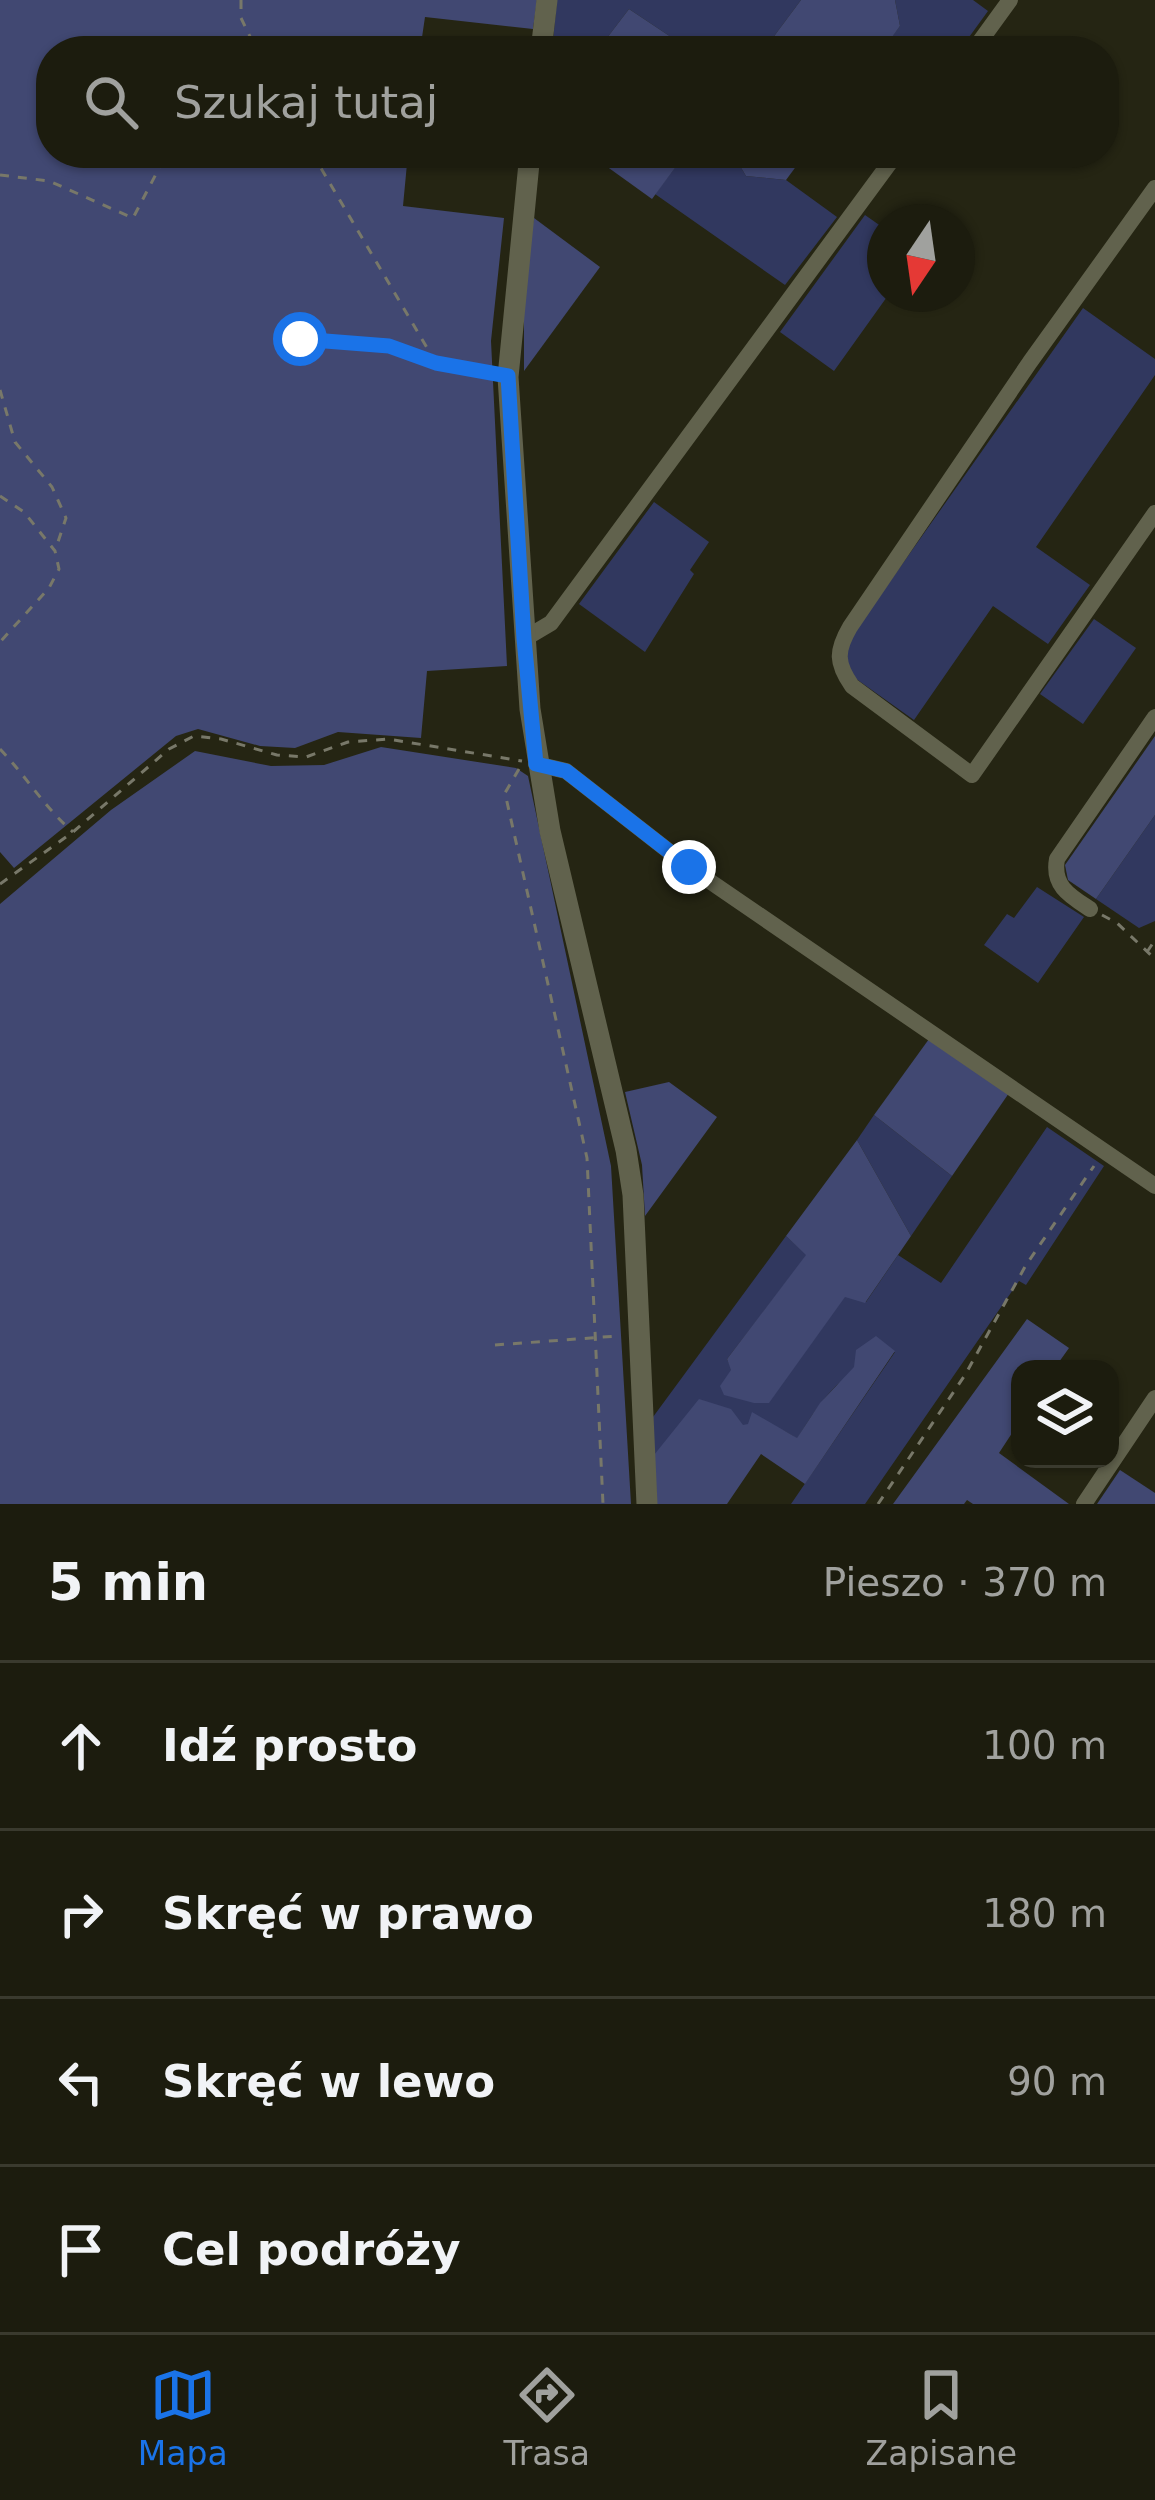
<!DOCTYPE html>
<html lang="pl">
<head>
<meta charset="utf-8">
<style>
  body { margin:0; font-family:"DejaVu Sans",sans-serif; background:#252517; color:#f1f3f6 }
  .controls { position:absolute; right:36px; bottom:36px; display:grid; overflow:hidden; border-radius:24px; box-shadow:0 3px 9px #0004 }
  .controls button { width:108px; height:108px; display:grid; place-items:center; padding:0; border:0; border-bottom:3px solid #3a3a2e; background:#1c1c0e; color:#f1f3f6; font:60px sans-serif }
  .compass { position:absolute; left:867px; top:204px; width:108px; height:108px; border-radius:50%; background:#1c1c0e; box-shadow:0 3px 9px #0004; rotate:193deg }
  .stop { position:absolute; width:36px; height:36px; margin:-27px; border:9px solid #1a73e8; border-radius:50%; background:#fff }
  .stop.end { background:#1a73e8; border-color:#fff; box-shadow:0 3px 12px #0008 }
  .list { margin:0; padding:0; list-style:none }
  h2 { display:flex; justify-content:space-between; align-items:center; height:156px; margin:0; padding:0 48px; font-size:51px }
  h2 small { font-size:39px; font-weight:400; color:#a0a19e }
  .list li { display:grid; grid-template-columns:78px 1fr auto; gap:36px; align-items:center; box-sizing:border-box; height:168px; padding:0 48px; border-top:3px solid #3a3a2e }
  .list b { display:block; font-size:45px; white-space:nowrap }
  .list em { font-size:39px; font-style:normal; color:#a0a19e }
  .icon { flex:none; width:66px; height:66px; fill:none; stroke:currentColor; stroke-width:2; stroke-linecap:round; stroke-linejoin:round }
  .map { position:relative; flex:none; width:1155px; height:1504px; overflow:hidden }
  .search { position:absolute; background:#1c1c0e; box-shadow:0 3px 9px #0004; left:36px; right:36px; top:36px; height:132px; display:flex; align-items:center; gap:30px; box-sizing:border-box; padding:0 42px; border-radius:48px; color:#a0a19e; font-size:45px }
  .sheet { height:828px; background:#1c1c0e }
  nav { display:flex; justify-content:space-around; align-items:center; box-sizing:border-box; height:168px; border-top:3px solid #3a3a2e; background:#1c1c0e; font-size:33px; color:#a0a19e }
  nav a { display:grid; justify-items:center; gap:6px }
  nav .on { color:#1a73e8 }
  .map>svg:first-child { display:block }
  .green { fill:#31385f }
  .forest { fill:#414872 }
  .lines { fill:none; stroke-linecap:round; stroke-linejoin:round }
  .path { stroke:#787869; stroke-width:3; stroke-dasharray:9 9; stroke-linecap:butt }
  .minor { stroke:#61624d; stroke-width:16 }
  .tertiary { stroke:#61624d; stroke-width:21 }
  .route { stroke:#1a73e8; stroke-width:15 }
</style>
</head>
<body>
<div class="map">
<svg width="1155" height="1504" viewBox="0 0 1155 1504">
  <rect width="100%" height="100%" fill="#252513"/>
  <g class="green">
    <polygon points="557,0 801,0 763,51 692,51 629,9 597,51 552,51"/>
    <polygon points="895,0 973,0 988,11 959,51 898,51 887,43 900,26"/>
    <polygon points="686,153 741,153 737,161 746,176 786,180 837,217 785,285 655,194"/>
    <polygon points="865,215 885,229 885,294 889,294 834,371 780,332"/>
    <polygon points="1083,308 1155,359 1155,375 1036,547 1090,585 1048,644 993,606 914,720 845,671 843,648"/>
    <polygon points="654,502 709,542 690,570 694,574 645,652 579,604"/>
    <polygon points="1094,619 1136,648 1083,724 1040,694"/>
    <polygon points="1155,815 1155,921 1139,928 1096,899"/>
    <polygon points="1037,887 1084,917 1038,983 984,945 1007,914 1014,918"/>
    <polygon points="874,1115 952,1176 911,1236 857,1140"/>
    <path d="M1047,1127L1104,1166L1026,1285L1019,1281L865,1504H791L895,1352C841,1372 827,1391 797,1439C757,1406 697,1441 654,1455L653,1417L786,1236L807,1255L727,1359L732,1370L721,1386L769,1402L845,1296L866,1302L898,1255L941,1283Z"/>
  </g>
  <g class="forest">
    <polygon points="0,0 537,0 533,29 425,17 420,51 51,51 51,153 408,153 403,206 504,218 491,341 507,666 427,671 421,738 338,732 295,748 260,746 198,729 176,736 14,868 0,852"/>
    <polygon points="801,0 895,0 900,26 882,51 763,51"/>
    <polygon points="629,9 692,51 597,51"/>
    <polygon points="588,153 686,153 652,199"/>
    <polygon points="741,153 806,153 786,180 746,176 737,161"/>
    <polygon points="534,218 600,267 524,371 524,276"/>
    <polygon points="1155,736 1155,815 1096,899 1068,880 1065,865"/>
    <polygon points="381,747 516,768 528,776 611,1166 631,1504 0,1504 0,904 111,810 195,751 271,766 324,765"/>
    <polygon points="929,1039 1009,1093 952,1176 874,1115"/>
    <polygon points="669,1082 717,1117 645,1216 642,1165 625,1092"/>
    <polygon points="857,1140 911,1236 865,1303 845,1297 769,1403 754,1403 724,1395 720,1386 731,1370 727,1359 806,1255 786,1236"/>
    <polygon points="1027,1319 1069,1348 1054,1369 1020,1369 1020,1421 999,1453 1069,1504 973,1504 967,1500 964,1504 893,1504"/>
    <polygon points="876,1336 895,1351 805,1484 761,1454 727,1504 657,1504 654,1455 699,1399 731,1409 743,1425 748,1424 752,1412 797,1438 820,1403 854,1367 856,1350"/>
    <polygon points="1120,1470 1155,1493 1155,1504 1097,1504"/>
  </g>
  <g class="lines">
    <g class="path">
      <polyline points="241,0 241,18 257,51"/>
      <polyline points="312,153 436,363 488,373"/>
      <polyline points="0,175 49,181 133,218 167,153"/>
      <polyline points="300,339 389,346 434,362"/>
      <polyline points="0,390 15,442 52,487 66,518 56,548"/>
      <polyline points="0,496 24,512 55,551 59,569 49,588 0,642"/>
      <path d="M0,749C26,776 44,807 73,832"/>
      <polyline points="519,769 505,793 587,1158 603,1504"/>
      <polyline points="0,884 73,832 169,749 194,736 221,739 277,755 306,757 348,742 388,739 522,761"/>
      <polyline points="1102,915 1117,923 1155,959"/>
      <polyline points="1147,952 1155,940"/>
      <polyline points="495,1345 618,1336"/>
      <polyline points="878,1504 965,1375 1026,1265 1094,1166"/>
    </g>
    <g class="minor">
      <polyline points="973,51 1010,0"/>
      <path d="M1155,188L1030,362L850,627C836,651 836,663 852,686L972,775L1155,513"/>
      <polyline points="524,639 551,623 897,153"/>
      <polyline points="536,764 566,771 689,867 1155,1186"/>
      <path d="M1090,909C1070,896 1052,886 1057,859L1155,717"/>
      <polyline points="1084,1504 1155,1398"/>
    </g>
    <g class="tertiary">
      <polyline points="541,51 547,0"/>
      <polyline points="530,153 508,377 530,709 550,831 626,1150 633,1195 647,1504"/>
    </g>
  </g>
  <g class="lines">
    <polyline class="route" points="300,339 389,346 436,363 508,376 524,639 536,764 566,771 689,867"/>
  </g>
</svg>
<div class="controls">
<button><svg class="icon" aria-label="layers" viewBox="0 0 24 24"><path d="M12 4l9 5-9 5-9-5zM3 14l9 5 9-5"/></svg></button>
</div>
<svg class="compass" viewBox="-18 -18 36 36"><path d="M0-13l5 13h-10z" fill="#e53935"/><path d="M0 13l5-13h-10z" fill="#a0a19e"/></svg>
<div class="stop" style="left:300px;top:339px"></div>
<div class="stop end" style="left:689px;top:867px"></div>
<div class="search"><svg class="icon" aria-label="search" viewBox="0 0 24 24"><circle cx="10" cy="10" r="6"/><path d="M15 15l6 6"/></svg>Szukaj tutaj</div>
</div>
<section class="sheet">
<h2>5 min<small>Pieszo · 370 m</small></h2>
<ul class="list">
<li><svg class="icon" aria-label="ahead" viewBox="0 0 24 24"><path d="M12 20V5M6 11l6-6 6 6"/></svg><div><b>Idź prosto</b></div><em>100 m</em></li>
<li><svg class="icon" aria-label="right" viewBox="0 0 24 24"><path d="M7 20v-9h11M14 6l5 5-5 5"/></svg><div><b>Skręć w prawo</b></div><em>180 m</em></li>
<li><svg class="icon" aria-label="left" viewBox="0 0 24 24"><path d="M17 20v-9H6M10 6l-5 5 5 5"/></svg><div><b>Skręć w lewo</b></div><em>90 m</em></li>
<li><svg class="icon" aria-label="arrive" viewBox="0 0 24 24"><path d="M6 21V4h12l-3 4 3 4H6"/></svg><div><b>Cel podróży</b></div></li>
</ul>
</section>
<nav>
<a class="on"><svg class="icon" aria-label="map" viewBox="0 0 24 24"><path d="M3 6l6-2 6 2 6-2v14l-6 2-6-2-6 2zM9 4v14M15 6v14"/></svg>Mapa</a>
<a><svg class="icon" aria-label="directions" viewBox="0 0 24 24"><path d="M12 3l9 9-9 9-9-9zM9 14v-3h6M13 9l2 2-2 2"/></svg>Trasa</a>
<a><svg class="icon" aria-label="saved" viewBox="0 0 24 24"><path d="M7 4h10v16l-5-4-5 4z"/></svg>Zapisane</a>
</nav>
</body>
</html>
